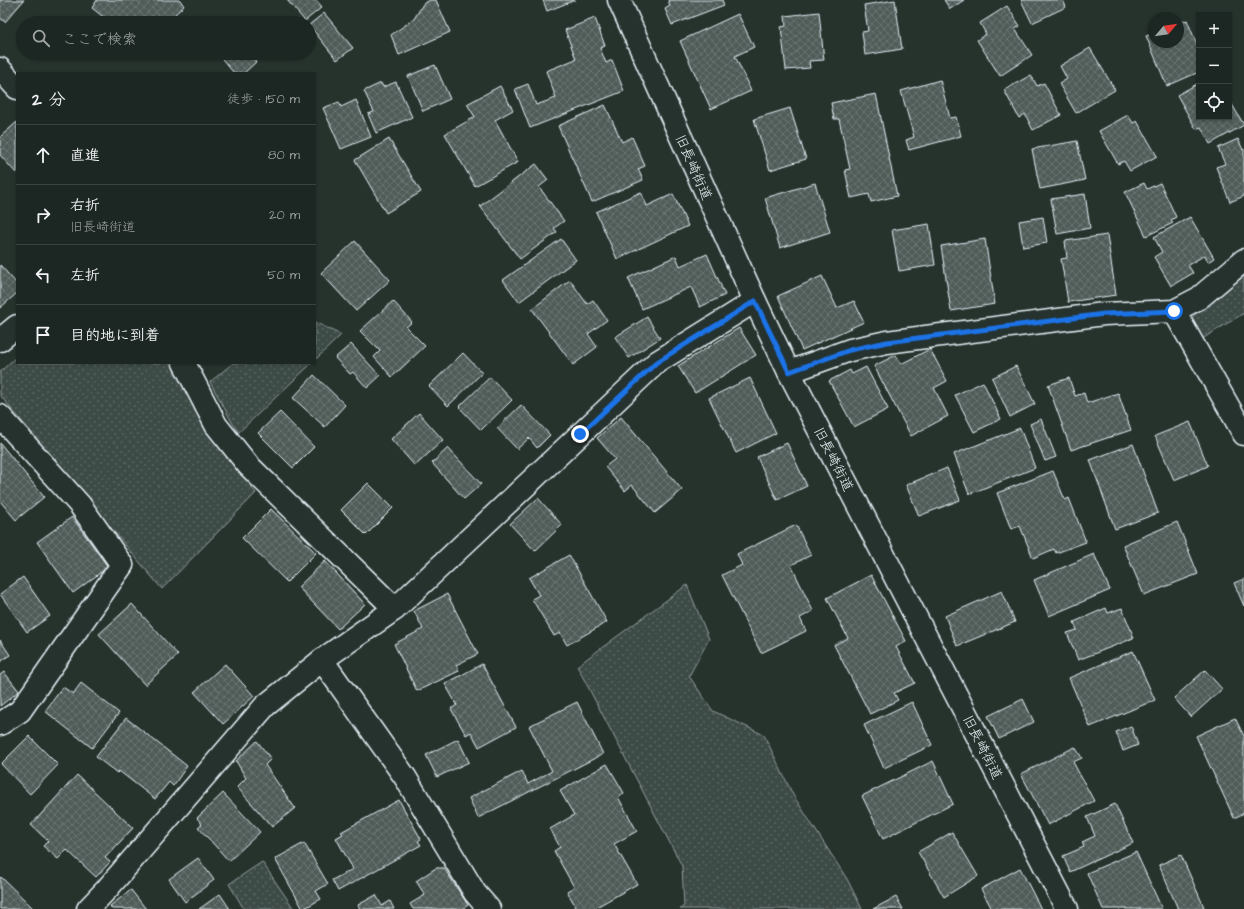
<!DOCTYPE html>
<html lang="ja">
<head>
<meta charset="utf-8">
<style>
  body { margin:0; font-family:"Architects Daughter","Klee One",sans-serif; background:#29322f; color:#f1f3f6 }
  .controls { position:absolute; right:12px; top:12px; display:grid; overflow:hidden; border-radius:0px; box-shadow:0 1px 3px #0004 }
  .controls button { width:36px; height:36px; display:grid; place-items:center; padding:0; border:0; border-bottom:1px solid #3a4340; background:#1c2622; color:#f1f3f6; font:20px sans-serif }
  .compass { position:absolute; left:1148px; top:12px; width:36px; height:36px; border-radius:50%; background:#1c2622; box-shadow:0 1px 3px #0004; rotate:61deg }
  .stop { position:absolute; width:12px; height:12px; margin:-9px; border:3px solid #1a73e8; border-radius:50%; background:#fff }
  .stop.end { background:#1a73e8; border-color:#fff; box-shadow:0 1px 4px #0008 }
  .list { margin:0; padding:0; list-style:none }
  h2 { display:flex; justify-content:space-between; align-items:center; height:52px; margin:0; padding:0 16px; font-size:17px }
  h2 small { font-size:13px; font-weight:400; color:#a0a5a5 }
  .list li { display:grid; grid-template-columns:26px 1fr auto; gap:12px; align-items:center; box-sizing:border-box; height:60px; padding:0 16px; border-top:1px solid #3a4340 }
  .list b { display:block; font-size:15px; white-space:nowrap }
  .list p { margin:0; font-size:13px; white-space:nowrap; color:#a0a5a5 }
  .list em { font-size:13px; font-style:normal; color:#a0a5a5 }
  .icon { flex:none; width:22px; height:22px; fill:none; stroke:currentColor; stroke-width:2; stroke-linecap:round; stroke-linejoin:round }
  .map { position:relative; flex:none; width:1244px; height:909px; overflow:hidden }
  .search { position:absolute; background:#1c2622; box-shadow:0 1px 3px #0004; left:16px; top:16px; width:300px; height:44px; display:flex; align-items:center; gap:10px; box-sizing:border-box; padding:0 14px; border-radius:22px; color:#a0a5a5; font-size:15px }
  .panel { position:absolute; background:#1c2622; box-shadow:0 1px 3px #0004; left:16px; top:72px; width:300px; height:292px; border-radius:0px }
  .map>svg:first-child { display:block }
  .garden { fill:url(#garden-dots); stroke:#939ea0 }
  .building { fill:url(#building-cross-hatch); stroke:#e8f1f8 }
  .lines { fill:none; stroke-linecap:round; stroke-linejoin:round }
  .minor-casing { stroke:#e8f1f8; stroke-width:25 }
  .minor { stroke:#26332d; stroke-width:22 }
  .route { stroke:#1a73e8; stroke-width:5 }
  .labels { text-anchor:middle; stroke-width:3; stroke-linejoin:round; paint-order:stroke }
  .street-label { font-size:14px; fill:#e8f1f8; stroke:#26332d }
</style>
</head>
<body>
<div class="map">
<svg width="1244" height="909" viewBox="0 0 1244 909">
  <defs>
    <pattern id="garden-dots" width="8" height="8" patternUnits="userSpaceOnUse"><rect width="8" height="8" fill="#3e4b47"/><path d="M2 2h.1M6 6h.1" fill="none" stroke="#5a6562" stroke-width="1.8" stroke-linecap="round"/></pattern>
    <pattern id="building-cross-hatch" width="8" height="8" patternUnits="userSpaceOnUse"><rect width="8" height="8" fill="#505c59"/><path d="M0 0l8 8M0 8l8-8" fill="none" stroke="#697472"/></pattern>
  </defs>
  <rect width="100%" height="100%" fill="#26332d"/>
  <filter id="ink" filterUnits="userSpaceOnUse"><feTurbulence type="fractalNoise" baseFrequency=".025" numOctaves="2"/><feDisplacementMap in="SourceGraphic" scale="8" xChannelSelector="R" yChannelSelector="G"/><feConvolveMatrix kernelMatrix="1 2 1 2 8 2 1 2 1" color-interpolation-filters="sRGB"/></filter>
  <g filter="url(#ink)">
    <g class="garden">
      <polygon points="1244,274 1244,313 1202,339 1191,318"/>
      <polygon points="315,322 341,335 315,360"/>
      <polygon points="17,356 17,363 174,363 213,437 256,493 162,589 0,395 0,372"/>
      <polygon points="233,363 312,363 238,433 210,382"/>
      <polygon points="687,585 709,639 689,676 713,711 764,735 793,795 847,879 862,909 680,909 684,906 682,866 577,666"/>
      <polygon points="262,862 294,909 244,909 229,884"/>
    </g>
    <g class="building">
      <polygon points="0,0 24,0 5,22 0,18"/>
      <polygon points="97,0 180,0 184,6 175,14 182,23 121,23 119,21 117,23 111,23 92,8"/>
      <polygon points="287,0 316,0 322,7 305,21"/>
      <polygon points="430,0 436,0 450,32 399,55 391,35 414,19 423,4"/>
      <polygon points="543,0 575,0 547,11"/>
      <polygon points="668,0 722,0 724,5 672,25 665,9 670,6"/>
      <polygon points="895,0 902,49 865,55 862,32 868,31 864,5"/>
      <polygon points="944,0 964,0 950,9"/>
      <polygon points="1021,0 1063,0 1066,7 1032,23"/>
      <polygon points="1007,6 1020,26 1015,29 1032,55 1000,76 977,40 986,34 980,23"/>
      <polygon points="819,12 824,60 809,61 810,68 786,70 781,27 786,26 785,16"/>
      <polygon points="324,13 353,48 337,60 309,25"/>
      <polygon points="738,14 754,47 735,56 751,91 711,109 680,41"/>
      <polygon points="595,18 605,46 600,48 606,63 612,60 624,91 530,128 515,89 528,84 536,105 556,98 546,71 576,59 565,30"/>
      <polygon points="1187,20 1199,50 1199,72 1167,86 1146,36 1154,33 1154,42 1178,42 1178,23"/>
      <polygon points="1090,48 1115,90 1076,113 1059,84 1067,79 1060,66"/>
      <polygon points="217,53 248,53 256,62 244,73 234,73"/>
      <polygon points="435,65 450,99 423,111 408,76"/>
      <polygon points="1031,75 1037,86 1044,83 1061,115 1033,130 1025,114 1019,118 1004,90"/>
      <polygon points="940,80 950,118 956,117 961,136 909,150 906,140 914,137 901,91"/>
      <polygon points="396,82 412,117 376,133 368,114 374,112 364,91 381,83 383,87"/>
      <polygon points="1199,83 1199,117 1229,117 1229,102 1230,101 1244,125 1210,144 1201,127 1196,129 1177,95"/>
      <polygon points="500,86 513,110 495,120 518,162 475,186 445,134 475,117 467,104"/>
      <polygon points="876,94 897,196 871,202 869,194 851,198 845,170 850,169 839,119 834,119 831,103"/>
      <polygon points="356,100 371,137 341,149 323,108 339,102 341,107"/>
      <polygon points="605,105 622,142 632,137 645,166 638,169 643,180 592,202 558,126"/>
      <polygon points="790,108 806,159 770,170 754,119"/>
      <polygon points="1128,115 1133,123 1137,121 1157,156 1130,171 1124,161 1118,164 1099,131"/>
      <polygon points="17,122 17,172 16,173 0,155 0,137"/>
      <polygon points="389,139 421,192 386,213 355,160"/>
      <polygon points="1238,139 1243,150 1244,149 1244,196 1230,202 1216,167 1225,164 1218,148"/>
      <polygon points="1077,141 1085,180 1040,189 1032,149"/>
      <polygon points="536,164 548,180 539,187 564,221 554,228 557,232 520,259 480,206"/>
      <polygon points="815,183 830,232 780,248 765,198"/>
      <polygon points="1144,183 1147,189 1160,183 1176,217 1171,220 1173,223 1146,236 1125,192"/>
      <polygon points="641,192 647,206 673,194 688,226 617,259 596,212"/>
      <polygon points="1085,194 1090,228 1057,234 1051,199"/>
      <polygon points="1043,217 1047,243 1023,247 1019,221"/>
      <polygon points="1190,217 1214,258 1208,262 1205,255 1188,265 1193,273 1171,286 1154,257 1162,252 1154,237"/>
      <polygon points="929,224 935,265 899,271 892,230"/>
      <polygon points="1107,235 1116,295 1068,302 1061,259 1067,258 1065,241"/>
      <polygon points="561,239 576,260 519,302 503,280"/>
      <polygon points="985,239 995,304 951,311 941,246"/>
      <polygon points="355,241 390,280 356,311 321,273"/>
      <polygon points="707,254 725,295 700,307 691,287 642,309 628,278 676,256 680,266"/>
      <polygon points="0,265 17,284 17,293 0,308"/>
      <polygon points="822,276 837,308 854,301 864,322 802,350 778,296"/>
      <polygon points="570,280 587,304 593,300 607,320 588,334 597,347 573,365 532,309"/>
      <polygon points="393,301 412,322 406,327 425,346 392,377 374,357 380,351 360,331"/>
      <polygon points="647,317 660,338 629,358 615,337"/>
      <polygon points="739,328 756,355 695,393 678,366"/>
      <polygon points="351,344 380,376 367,388 353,372 350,374 335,358"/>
      <polygon points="930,349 947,381 934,388 948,416 911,436 874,366 896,355 901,364"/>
      <polygon points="463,353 482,373 448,406 429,386"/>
      <polygon points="1016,366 1035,404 1010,417 992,378"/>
      <polygon points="866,367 888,409 854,427 829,381 850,370 852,374"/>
      <polygon points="314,375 345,405 325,427 293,398"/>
      <polygon points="490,377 512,400 481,430 459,407"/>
      <polygon points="750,378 776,433 736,453 709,398"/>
      <polygon points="1069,378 1075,396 1084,393 1087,403 1118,393 1131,430 1071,450 1048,385"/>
      <polygon points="983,382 1001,419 974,432 955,395"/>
      <polygon points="521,405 550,435 537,448 529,438 517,449 497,428"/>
      <polygon points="280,412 314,447 293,468 258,433"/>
      <polygon points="419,413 443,440 415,466 391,439"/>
      <polygon points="621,417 682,490 655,513 632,485 625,491 605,467 615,459 597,438"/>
      <polygon points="1041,419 1056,457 1045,461 1030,424"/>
      <polygon points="1190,422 1208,466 1174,480 1155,436"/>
      <polygon points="1020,428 1035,468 969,494 954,454"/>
      <polygon points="0,443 44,497 16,520 0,501"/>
      <polygon points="787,443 807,486 777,500 757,457"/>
      <polygon points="1133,444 1158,513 1115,529 1090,460"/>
      <polygon points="448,448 481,484 464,499 432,463"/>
      <polygon points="947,468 960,500 919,516 906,485"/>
      <polygon points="1053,471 1065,500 1069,498 1086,542 1056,553 1054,549 1033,558 1020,526 1011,529 997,493"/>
      <polygon points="368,483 393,508 366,535 341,510"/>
      <polygon points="538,498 562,525 535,551 510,524"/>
      <polygon points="271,509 316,553 287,582 242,538"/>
      <polygon points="72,517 108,567 73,593 37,542"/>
      <polygon points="1177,522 1198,574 1144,595 1123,545"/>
      <polygon points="796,525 811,555 791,565 813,611 800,618 806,631 761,653 722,575 742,565 737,554"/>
      <polygon points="1094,554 1110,590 1049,616 1034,580"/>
      <polygon points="569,555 607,622 567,645 560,633 554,636 532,599 539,595 529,578"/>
      <polygon points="325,561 365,604 338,629 298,587"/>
      <polygon points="871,575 906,641 896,647 915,683 894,693 898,700 870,714 834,645 848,638 827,598"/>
      <polygon points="23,577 50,616 27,632 0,594"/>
      <polygon points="1244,579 1244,606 1234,583"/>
      <polygon points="1002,591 1015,622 957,646 945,616"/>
      <polygon points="447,594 478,654 456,665 459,671 417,691 394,644 423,629 414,611"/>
      <polygon points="132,604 178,655 145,685 99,634"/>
      <polygon points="1106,608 1108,613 1122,608 1134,638 1078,660 1067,633 1077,630 1074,622"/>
      <polygon points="0,640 10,655 0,662"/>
      <polygon points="1133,651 1155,700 1090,727 1069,678"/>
      <polygon points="225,664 254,696 223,724 194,692"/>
      <polygon points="482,664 516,727 479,747 471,732 466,735 451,709 457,705 445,684"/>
      <polygon points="1205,670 1222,689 1191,717 1174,698"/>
      <polygon points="4,672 19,691 0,706 0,675"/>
      <polygon points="81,683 119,713 92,748 45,711 63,687 73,694"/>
      <polygon points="1023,699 1034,722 999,739 988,716"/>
      <polygon points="577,702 603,754 478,818 469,798 522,771 528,784 552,771 529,726"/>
      <polygon points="912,702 932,745 884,768 864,725"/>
      <polygon points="126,718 187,766 173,786 169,782 155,799 119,771 117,773 96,757"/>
      <polygon points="1235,718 1244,736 1244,813 1234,818 1196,736"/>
      <polygon points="1131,726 1138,745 1123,751 1116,732"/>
      <polygon points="29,736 58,765 30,794 1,764"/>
      <polygon points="458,739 469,762 437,777 426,755"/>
      <polygon points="257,741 271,759 265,765 295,808 272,827 237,787 246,778 236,761"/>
      <polygon points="1075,747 1082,758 1073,762 1094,801 1048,825 1021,774"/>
      <polygon points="933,761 953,804 883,839 862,796"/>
      <polygon points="607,764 624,793 618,797 637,831 614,844 637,884 593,909 577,909 567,891 574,887 554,851 560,847 550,829 574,815 560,791"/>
      <polygon points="77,775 133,828 105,858 110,862 96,877 67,850 58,859 43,846 48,841 31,825"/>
      <polygon points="223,793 260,832 229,861 198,827 202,824 197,818"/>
      <polygon points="399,800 421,839 418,841 421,845 338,891 332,880 353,869 336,838 343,834 341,832"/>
      <polygon points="1115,804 1133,843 1070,872 1063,856 1084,847 1082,842 1095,836 1087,817"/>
      <polygon points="952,832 978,876 944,897 918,852"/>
      <polygon points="304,843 328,884 316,891 321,899 303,909 275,859"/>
      <polygon points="1136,852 1162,909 1103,909 1087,873"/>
      <polygon points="1181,855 1204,907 1199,909 1178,909 1159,865"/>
      <polygon points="198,858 214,880 185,902 169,879"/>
      <polygon points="436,868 444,868 468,905 462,909 413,909 410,904 425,895 416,881"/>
      <polygon points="1020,868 1041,909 992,909 981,889"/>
      <polygon points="1,877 34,909 0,909 0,878"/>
      <polygon points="131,890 146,909 112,909 110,906"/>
      <polygon points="220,894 230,909 199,909"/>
      <polygon points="376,895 382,906 390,901 394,909 360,909 358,905"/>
      <polygon points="896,897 903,909 873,909"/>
    </g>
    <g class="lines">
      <g class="minor-casing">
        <g id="minor">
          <polyline points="619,0 755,301 789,372 1067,909"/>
          <polyline points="0,69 17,88"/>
          <polyline points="1174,311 1244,434"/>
          <polyline points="0,340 17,326"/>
          <polyline points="184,363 216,425 248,465 395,609"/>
          <polyline points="789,372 850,350 887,342 1104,314 1174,311 1199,298 1244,260"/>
          <polyline points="0,416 80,505 122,565 20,711 0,724"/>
          <polyline points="322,660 405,777 475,893 489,909"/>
          <polyline points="88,909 107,889 265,706 322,660 395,609 657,362 755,301"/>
        </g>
      </g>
      <use href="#minor" class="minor"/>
    </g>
  </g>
  <g class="lines" filter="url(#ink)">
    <polyline class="route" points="580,434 657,362 755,301 789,372 850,350 887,342 1104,314 1174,311"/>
  </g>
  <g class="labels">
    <g class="street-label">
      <text transform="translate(694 167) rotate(66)" y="5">旧長崎街道</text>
      <text transform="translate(834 459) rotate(63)" y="5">旧長崎街道</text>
      <text transform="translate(983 747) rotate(63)" y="5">旧長崎街道</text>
    </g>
  </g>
</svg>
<div class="controls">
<button>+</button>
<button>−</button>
<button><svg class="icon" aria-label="locate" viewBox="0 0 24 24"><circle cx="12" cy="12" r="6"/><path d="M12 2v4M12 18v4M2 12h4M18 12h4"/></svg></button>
</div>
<svg class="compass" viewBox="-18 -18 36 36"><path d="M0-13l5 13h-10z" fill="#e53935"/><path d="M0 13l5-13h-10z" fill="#a0a5a5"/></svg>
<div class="stop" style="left:1174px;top:311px"></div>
<div class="stop end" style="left:580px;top:434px"></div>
<div class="search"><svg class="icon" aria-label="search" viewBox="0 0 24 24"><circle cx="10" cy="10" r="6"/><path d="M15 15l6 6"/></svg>ここで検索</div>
<section class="panel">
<h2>2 分<small>徒歩 · 150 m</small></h2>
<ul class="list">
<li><svg class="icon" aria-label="ahead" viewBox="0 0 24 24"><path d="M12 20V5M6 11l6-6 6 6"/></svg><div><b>直進</b></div><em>80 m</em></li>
<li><svg class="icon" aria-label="right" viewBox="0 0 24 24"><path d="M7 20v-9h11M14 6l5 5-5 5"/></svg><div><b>右折</b><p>旧長崎街道</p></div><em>20 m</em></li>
<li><svg class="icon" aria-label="left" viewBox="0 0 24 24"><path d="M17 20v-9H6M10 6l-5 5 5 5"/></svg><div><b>左折</b></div><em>50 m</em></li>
<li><svg class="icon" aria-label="arrive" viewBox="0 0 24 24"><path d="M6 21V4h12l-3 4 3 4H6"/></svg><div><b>目的地に到着</b></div></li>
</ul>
</section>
</div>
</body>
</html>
